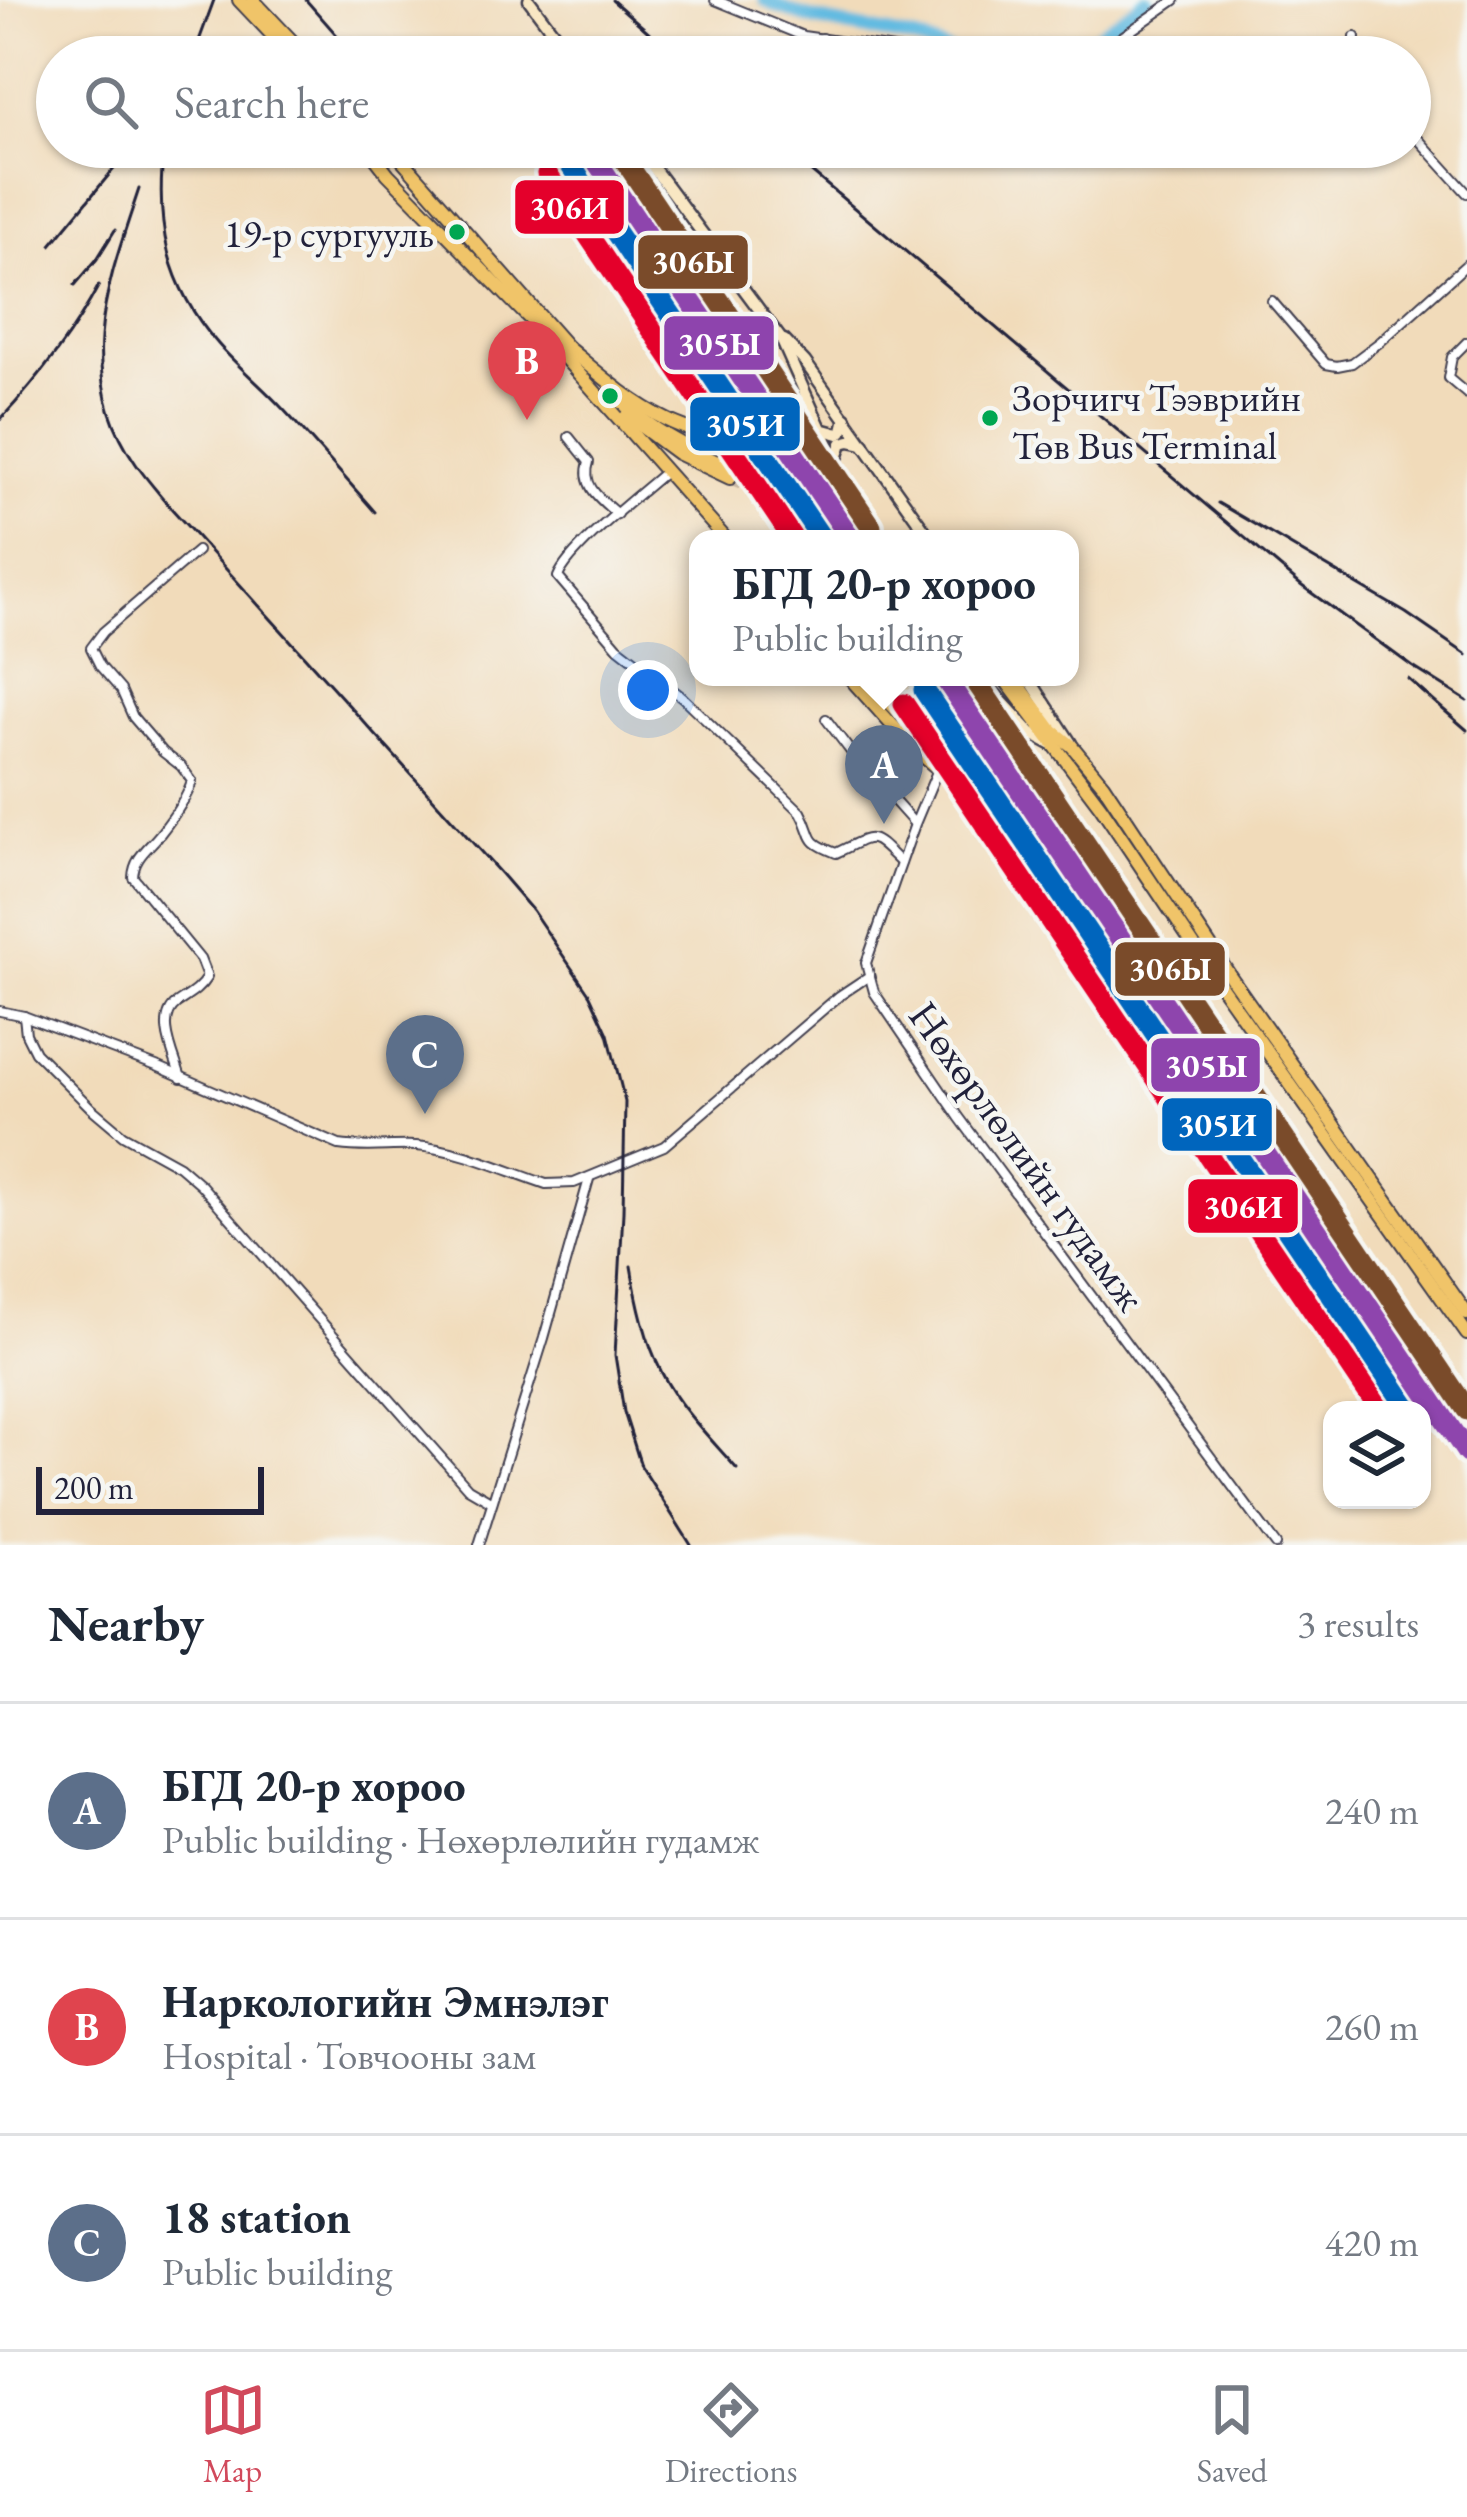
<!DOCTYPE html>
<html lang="en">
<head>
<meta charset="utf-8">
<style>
  body { margin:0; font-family:"EB Garamond",serif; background:#f6f6f7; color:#1f2937 }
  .controls { position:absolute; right:36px; bottom:36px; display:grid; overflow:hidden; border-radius:24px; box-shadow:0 3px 9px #0004 }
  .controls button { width:108px; height:108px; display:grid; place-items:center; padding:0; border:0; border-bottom:3px solid #e0e1e3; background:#fff; color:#1f2937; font:60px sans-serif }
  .scale { position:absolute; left:36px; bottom:30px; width:228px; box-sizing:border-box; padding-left:12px; border:6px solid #22223b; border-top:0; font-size:33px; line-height:42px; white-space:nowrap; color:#22223b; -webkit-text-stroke:9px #f6f6f2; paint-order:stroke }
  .you { position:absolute; left:648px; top:690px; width:42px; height:42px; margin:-30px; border:9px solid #fff; border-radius:50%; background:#1a73e8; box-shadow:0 0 0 18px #1a73e833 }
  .badge { display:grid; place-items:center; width:78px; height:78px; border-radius:50%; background:#d1495b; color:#fff; font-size:39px; font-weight:700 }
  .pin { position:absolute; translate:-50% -99px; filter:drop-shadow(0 3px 6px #0008) }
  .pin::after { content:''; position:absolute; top:63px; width:42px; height:36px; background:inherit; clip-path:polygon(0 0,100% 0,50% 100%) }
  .popup { position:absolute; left:689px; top:530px; width:390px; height:156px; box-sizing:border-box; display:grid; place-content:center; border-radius:24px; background:#fff; filter:drop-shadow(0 3px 9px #0005); font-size:39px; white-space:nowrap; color:#747a83 }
  .popup b { font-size:45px; color:#1f2937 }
  .popup::after { content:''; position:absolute; left:50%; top:100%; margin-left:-24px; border:24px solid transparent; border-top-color:#fff }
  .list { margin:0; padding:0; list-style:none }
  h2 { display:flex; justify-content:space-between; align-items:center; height:156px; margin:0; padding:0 48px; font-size:51px }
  h2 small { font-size:39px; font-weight:400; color:#747a83 }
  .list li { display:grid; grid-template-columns:78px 1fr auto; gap:36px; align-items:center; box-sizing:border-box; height:216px; padding:0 48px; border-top:3px solid #e0e1e3 }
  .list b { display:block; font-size:45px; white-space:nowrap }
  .list p { margin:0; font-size:39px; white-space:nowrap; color:#747a83 }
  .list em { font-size:39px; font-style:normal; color:#747a83 }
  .icon { flex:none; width:66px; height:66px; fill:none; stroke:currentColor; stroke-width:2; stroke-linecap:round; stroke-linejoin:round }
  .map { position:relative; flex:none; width:1467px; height:1545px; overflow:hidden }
  .search { position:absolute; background:#fff; box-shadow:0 3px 9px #0004; left:36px; right:36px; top:36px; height:132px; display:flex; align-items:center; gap:30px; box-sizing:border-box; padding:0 42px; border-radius:66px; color:#747a83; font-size:45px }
  .sheet { height:804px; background:#fff }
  nav { display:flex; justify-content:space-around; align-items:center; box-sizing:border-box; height:168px; border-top:3px solid #e0e1e3; background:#fff; font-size:33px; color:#747a83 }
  nav a { display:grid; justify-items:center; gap:6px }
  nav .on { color:#d1495b }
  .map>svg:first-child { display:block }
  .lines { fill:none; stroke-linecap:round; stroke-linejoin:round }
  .river { stroke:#64bbe1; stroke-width:14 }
  .trunk-tunnel { stroke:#c8b6a1; stroke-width:12; stroke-dasharray:12 6; stroke-linecap:butt }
  .minor-casing { stroke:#413e4e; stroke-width:12 }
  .secondary-casing { stroke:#413e4e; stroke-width:15 }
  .trunk-casing { stroke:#413e4e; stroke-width:16 }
  .minor { stroke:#fff; stroke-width:8 }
  .secondary { stroke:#f9e7c3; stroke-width:10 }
  .trunk { stroke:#f0c469; stroke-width:12 }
  .rail { stroke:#22223b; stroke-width:3 }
  .rail-1-casing { stroke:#f6f6f2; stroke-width:30 }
  .rail-2-casing { stroke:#f6f6f2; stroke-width:30 }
  .rail-3-casing { stroke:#f6f6f2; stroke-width:30 }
  .rail-4-casing { stroke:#f6f6f2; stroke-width:30 }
  .rail-1 { stroke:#8e44ad; stroke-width:21 }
  .rail-2 { stroke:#0065bd; stroke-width:21 }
  .rail-3 { stroke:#7a4b2a; stroke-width:21 }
  .rail-4 { stroke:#e4002b; stroke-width:21 }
  .bus-dot { fill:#00a651; stroke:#f6f6f2; stroke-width:4.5 }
  .labels { text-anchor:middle; stroke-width:9; stroke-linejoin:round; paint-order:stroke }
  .bus-label { font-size:39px; fill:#22223b; stroke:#f6f6f2; text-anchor:end }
  .street-label { font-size:42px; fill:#22223b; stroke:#f6f6f2 }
  .line-badge { stroke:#f6f6f2; stroke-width:4.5 }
  .badge-label { font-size:33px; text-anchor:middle; font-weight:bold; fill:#fff }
</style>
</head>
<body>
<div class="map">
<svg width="1467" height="1545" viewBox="0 0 1467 1545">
  <rect width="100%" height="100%" fill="#f6f6f2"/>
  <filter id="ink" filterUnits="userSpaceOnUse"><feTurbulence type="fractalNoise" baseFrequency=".00833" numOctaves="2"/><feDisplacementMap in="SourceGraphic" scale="24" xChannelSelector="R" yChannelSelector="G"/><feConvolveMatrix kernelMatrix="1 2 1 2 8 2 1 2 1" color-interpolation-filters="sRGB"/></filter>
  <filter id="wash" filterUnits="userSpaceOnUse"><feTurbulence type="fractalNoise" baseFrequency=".004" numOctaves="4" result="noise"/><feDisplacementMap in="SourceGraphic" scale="48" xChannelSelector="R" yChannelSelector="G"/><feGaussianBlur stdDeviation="2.7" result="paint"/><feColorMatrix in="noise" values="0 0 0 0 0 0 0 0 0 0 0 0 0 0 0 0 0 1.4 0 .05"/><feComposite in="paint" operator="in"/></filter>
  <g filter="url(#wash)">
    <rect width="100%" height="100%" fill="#f1dbba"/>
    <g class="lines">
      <g class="river">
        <path d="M765,0C816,27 862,26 916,40C931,44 946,51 961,57"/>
        <polyline points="1068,57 1147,0"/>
      </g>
    </g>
  </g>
  <g filter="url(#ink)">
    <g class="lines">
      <g class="trunk-tunnel">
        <polyline points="734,470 829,507 883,539"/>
        <polyline points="730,478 838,525 863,539"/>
      </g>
      <g class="minor-casing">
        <g id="minor">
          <polyline points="715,0 803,36 908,51 924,57"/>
          <polyline points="822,38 823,57"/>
          <polyline points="1093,57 1175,0"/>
          <polyline points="1354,57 1355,37"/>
          <polyline points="1410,130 1467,193"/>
          <polyline points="898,147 907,155"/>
          <polyline points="1272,301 1326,364 1337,366 1352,363 1380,342 1467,264"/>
          <polyline points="1467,342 1452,357 1448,378 1467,394"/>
          <path d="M569,437L589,462C581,486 600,499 617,514"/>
          <path d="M665,472C639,495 569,549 558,577L618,647L682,697L801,812C816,839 803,840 836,853C876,834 868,831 901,863"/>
          <polyline points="826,719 854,756 914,823"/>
          <polyline points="938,769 915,824 866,963 874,992 959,1117 1276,1545"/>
          <path d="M0,1011L24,1016L159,1067L339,1145C366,1149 390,1145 416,1146C459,1149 504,1170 546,1184L574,1183L664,1146L839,996L869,976"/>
          <polyline points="24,1016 26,1034 35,1052 91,1108 123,1135 179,1166 201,1185 468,1488 492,1502"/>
          <path d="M181,1078C175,1056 155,1019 177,1003C189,995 199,990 207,977L200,959L133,877C134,857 148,849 160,834C172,819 187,799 192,781L181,766L163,752L133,717L121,690L100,666L91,648L103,632L197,551"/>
          <polyline points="479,1545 544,1338 589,1179"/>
        </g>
      </g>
      <g class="secondary-casing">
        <g id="secondary">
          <polyline points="529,0 572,57"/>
          <polyline points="638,147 781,339 836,462 885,539"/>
          <polyline points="784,340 805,362 931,539"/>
          <polyline points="821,429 839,434 843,430 846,418"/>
          <polyline points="836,462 842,443 850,441 864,444"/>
          <polyline points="980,677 1032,734 1054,746"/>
          <polyline points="1028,677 1071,743"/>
        </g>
      </g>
      <g class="trunk-casing">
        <g id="trunk">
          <polyline points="239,0 293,57"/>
          <polyline points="253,0 307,57"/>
          <polyline points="367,147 388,174 531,320 726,539"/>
          <path d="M391,147L568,348C599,374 630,402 667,420C729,451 809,438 785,539"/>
          <path d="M611,388C633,423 697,453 734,470"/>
          <polyline points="627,416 677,453 730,478"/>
          <polyline points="849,677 909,744 938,769"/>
          <polyline points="866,677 912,727 934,747 938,769"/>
          <polyline points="1003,677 1101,807 1225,992 1467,1334"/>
          <polyline points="1013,677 1052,730 1072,746 1103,784 1230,976 1467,1314"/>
        </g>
      </g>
      <use href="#minor" class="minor"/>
      <use href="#secondary" class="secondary"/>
      <use href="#trunk" class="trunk"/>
      <g class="rail">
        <polyline points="306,0 356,57"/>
        <polyline points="612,0 677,57"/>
        <polyline points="193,57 214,0"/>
        <path d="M164,147C155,223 166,285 218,344C238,367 262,386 283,409C314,442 344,477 375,512"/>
        <polyline points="782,147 1302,586 1413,667 1467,701"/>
        <path d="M139,189C108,283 72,372 136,464C146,479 159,493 171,508L501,874L532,910L590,995L608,1034L625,1102L623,1212L615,1355L624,1412L641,1466L691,1545"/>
        <polyline points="51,245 132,147"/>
        <polyline points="75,285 97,259 115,230"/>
        <path d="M0,420C39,378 72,336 99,285"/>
        <polyline points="1218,503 1406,613 1467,655"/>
        <polyline points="1408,679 1467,730"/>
        <path d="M631,1266C637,1302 645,1340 662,1373C680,1409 711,1439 737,1469"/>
      </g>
      <g class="rail-1-casing">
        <g id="rail-1">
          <polyline points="587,147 851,539"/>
          <polyline points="944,677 1467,1453"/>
        </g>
      </g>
      <g class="rail-2-casing">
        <g id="rail-2">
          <polyline points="567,160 822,539"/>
          <polyline points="924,690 1409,1410"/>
        </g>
      </g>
      <g class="rail-3-casing">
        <g id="rail-3">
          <polyline points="616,147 871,526"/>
          <polyline points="973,677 1467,1410"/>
        </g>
      </g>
      <g class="rail-4-casing">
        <g id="rail-4">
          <polyline points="547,174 793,539"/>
          <polyline points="904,704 1380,1410"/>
        </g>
      </g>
      <use href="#rail-1" class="rail-1"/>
      <use href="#rail-2" class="rail-2"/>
      <use href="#rail-3" class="rail-3"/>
      <use href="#rail-4" class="rail-4"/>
    </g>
  </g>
  <g class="bus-dot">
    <circle cx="457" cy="232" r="10"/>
    <circle cx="610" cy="396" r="10"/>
    <circle cx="990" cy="418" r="10"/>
  </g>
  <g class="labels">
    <g class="bus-label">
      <text x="434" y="247">19-р сургууль</text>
      <text x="1012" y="411" text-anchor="start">Зорчигч Тээврийн<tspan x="1012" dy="48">Төв Bus Terminal</tspan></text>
    </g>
    <g class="street-label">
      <text transform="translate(1028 1156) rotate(54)" y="15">Нөхөрлөлийн гудамж</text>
    </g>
  </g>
  <g class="line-badge">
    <rect x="513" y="178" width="113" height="58" rx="12" fill="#e4002b"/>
    <rect x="636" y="233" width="114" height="58" rx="12" fill="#7a4b2a"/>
    <rect x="662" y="314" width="114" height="58" rx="12" fill="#8e44ad"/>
    <rect x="688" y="395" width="114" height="58" rx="12" fill="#0065bd"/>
    <rect x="1113" y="940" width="114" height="58" rx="12" fill="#7a4b2a"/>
    <rect x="1149" y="1036" width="113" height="58" rx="12" fill="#8e44ad"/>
    <rect x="1160" y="1096" width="114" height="57" rx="12" fill="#0065bd"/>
    <rect x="1186" y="1177" width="114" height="58" rx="12" fill="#e4002b"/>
  </g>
  <g class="badge-label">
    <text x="569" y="219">306И</text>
    <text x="693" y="273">306Ы</text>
    <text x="719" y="355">305Ы</text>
    <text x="745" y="436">305И</text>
    <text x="1170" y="980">306Ы</text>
    <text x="1206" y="1077">305Ы</text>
    <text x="1217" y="1136">305И</text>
    <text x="1243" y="1218">306И</text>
  </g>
</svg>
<div class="controls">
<button><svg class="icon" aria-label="layers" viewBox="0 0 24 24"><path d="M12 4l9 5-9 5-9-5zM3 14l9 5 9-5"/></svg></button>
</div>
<div class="scale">200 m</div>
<div class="you"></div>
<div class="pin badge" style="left:884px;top:824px;background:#5c6f8a">A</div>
<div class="popup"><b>БГД 20-р хороо</b>Public building</div>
<div class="pin badge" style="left:527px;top:420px;background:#e0444e">B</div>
<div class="pin badge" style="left:425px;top:1114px;background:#5c6f8a">C</div>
<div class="search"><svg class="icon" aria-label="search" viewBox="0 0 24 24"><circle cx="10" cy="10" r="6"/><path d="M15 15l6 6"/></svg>Search here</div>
</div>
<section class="sheet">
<h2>Nearby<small>3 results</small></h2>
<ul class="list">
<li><span class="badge" style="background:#5c6f8a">A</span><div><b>БГД 20-р хороо</b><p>Public building · Нөхөрлөлийн гудамж</p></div><em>240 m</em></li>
<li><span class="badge" style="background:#e0444e">B</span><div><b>Наркологийн Эмнэлэг</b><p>Hospital · Товчооны зам</p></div><em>260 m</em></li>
<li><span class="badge" style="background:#5c6f8a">C</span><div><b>18 station</b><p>Public building</p></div><em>420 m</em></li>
</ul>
</section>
<nav>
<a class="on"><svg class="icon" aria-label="map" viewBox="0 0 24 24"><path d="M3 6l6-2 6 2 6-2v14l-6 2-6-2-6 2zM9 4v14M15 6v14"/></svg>Map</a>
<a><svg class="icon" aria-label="directions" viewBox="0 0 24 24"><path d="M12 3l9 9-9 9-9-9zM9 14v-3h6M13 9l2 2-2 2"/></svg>Directions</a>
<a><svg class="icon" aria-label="saved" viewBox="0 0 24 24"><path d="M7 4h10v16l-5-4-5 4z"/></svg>Saved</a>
</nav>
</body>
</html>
